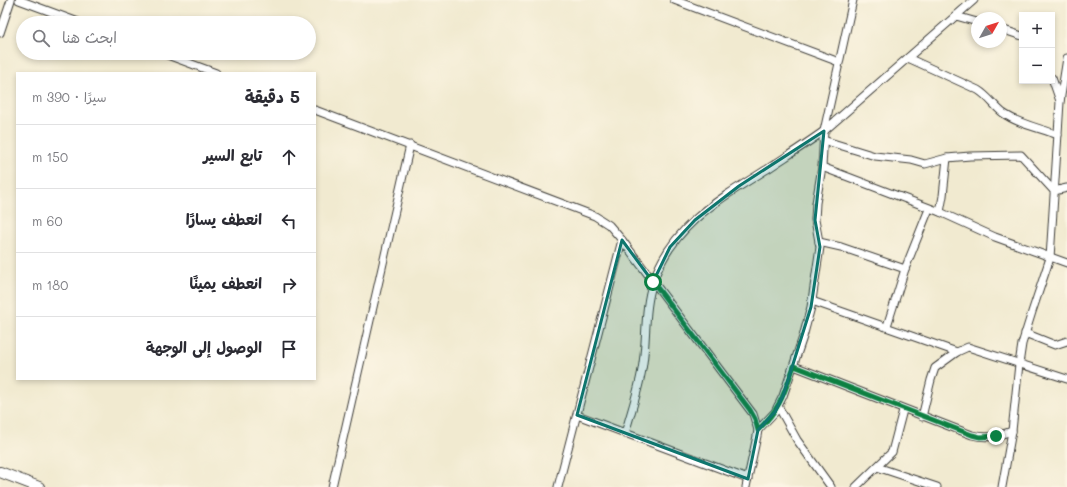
<!DOCTYPE html>
<html lang="ar">
<head>
<meta charset="utf-8">
<style>
  body { margin:0; font-family:Mali,"Playpen Sans Arabic",sans-serif; background:#f7f7f7; color:#2b2b33; direction:rtl }
  .controls { position:absolute; right:12px; top:12px; display:grid; overflow:hidden; border-radius:0px; box-shadow:0 2px 6px #0003 }
  .controls button { width:36px; height:36px; display:grid; place-items:center; padding:0; border:0; border-bottom:1px solid #e1e1e2; background:#fff; color:#2b2b33; font:20px sans-serif }
  .compass { position:absolute; left:971px; top:12px; width:36px; height:36px; border-radius:50%; background:#fff; box-shadow:0 2px 6px #0003; rotate:51deg }
  .stop { position:absolute; width:12px; height:12px; margin:-9px; border:3px solid #0b8043; border-radius:50%; background:#fff }
  .stop.end { background:#0b8043; border-color:#fff; box-shadow:0 1px 4px #0008 }
  .list { margin:0; padding:0; list-style:none }
  h2 { display:flex; justify-content:space-between; align-items:center; height:52px; margin:0; padding:0 16px; font-size:17px }
  h2 small { font-size:13px; font-weight:400; color:#7c7c81 }
  .list li { display:grid; grid-template-columns:26px 1fr auto; gap:12px; align-items:center; box-sizing:border-box; height:64px; padding:0 16px; border-top:1px solid #e1e1e2 }
  .list b { display:block; font-size:15px; white-space:nowrap }
  .list em { font-size:13px; font-style:normal; color:#7c7c81 }
  .icon { flex:none; width:22px; height:22px; fill:none; stroke:currentColor; stroke-width:2; stroke-linecap:round; stroke-linejoin:round }
  .map { position:relative; flex:none; width:1067px; height:487px; overflow:hidden; direction:ltr }
  .search { position:absolute; background:#fff; box-shadow:0 2px 6px #0003; left:16px; top:16px; width:300px; height:44px; display:flex; align-items:center; gap:10px; box-sizing:border-box; padding:0 14px; border-radius:22px; color:#7c7c81; font-size:15px }
  .panel { position:absolute; background:#fff; box-shadow:0 2px 6px #0003; left:16px; top:72px; width:300px; height:308px; border-radius:0px; direction:rtl }
  .map>svg:first-child { display:block }
  .lines { fill:none; stroke-linecap:round; stroke-linejoin:round }
  .street-casing { stroke:#3c3b37; stroke-width:9 }
  .secondary-casing { stroke:#3c3b37; stroke-width:12 }
  .street { stroke:#fff; stroke-width:7 }
  .secondary { stroke:#fff; stroke-width:10 }
  .route { stroke:#0b8043; stroke-width:5 }
  .marked { fill:#0f766e; fill-opacity:0.2; stroke:#0f766e; stroke-width:3; stroke-linejoin:round }
</style>
</head>
<body>
<div class="map">
<svg width="1067" height="487" viewBox="0 0 1067 487">
  <rect width="100%" height="100%" fill="#fcf5e5"/>
  <filter id="ink" filterUnits="userSpaceOnUse"><feTurbulence type="fractalNoise" baseFrequency=".025" numOctaves="2"/><feDisplacementMap in="SourceGraphic" scale="8" xChannelSelector="R" yChannelSelector="G"/><feConvolveMatrix kernelMatrix="1 2 1 2 8 2 1 2 1" color-interpolation-filters="sRGB"/></filter>
  <filter id="wash" filterUnits="userSpaceOnUse"><feTurbulence type="fractalNoise" baseFrequency=".012" numOctaves="4" result="noise"/><feDisplacementMap in="SourceGraphic" scale="16" xChannelSelector="R" yChannelSelector="G"/><feGaussianBlur stdDeviation="0.9" result="paint"/><feColorMatrix in="noise" values="0 0 0 0 0 0 0 0 0 0 0 0 0 0 0 0 0 1.4 0 .05"/><feComposite in="paint" operator="in"/></filter>
  <g filter="url(#wash)">
    <rect width="100%" height="100%" fill="#f1ead0"/>
  </g>
  <g filter="url(#ink)">
    <g class="lines">
      <g class="street-casing">
        <g id="street">
          <polyline points="19,0 81,23"/>
          <polyline points="674,0 839,62"/>
          <polyline points="853,0 824,131 974,0"/>
          <polyline points="956,16 977,22"/>
          <polyline points="1001,29 1022,36"/>
          <polyline points="0,33 11,0"/>
          <polyline points="162,53 216,73"/>
          <path d="M908,58L978,90C988,96 994,106 1003,113C1018,124 1040,128 1058,135"/>
          <polyline points="1052,78 1060,101"/>
          <polyline points="315,110 595,216 609,225 622,240 753,414 758,430 757,436 746,487"/>
          <polyline points="823,140 875,156 911,160 925,164 947,158 970,156 1021,155 1054,191 1067,188"/>
          <polyline points="822,167 940,212 995,237 1067,263"/>
          <polyline points="940,212 943,196 947,158"/>
          <polyline points="819,242 841,247 905,269"/>
          <polyline points="812,301 957,352 968,347 1067,379"/>
          <polyline points="887,326 905,269 929,209"/>
          <polyline points="1025,333 1055,345 1067,341"/>
          <path d="M794,366L972,435C987,439 997,436 1012,431"/>
          <polyline points="778,406 797,440 831,487"/>
          <polyline points="577,415 748,479"/>
          <polyline points="922,417 931,380 935,368 957,352"/>
          <polyline points="758,430 775,412 783,396 803,337 811,307 820,247 815,220 816,203 822,167 824,131"/>
          <path d="M625,434C631,411 640,387 643,363C647,337 644,308 653,282C672,225 721,198 769,168C787,156 806,144 824,131"/>
          <polyline points="877,467 937,487"/>
          <polyline points="332,487 410,145"/>
          <polyline points="558,487 622,240"/>
          <polyline points="856,487 892,452 903,410"/>
          <polyline points="1002,487 1012,431 1019,364 1022,344 1032,312 1050,258 1060,102 1067,58"/>
        </g>
      </g>
      <g class="secondary-casing">
        <polyline id="secondary" points="0,472 39,487"/>
      </g>
      <use href="#street" class="street"/>
      <use href="#secondary" class="secondary"/>
    </g>
  </g>
  <g class="lines" filter="url(#ink)">
    <path class="route" d="M653,282L750,410L755,419L758,430C780,409 784,394 794,366L972,435L980,437L996,436"/>
  </g>
  <path class="marked" d="M824,131L815,220L820,247L811,307L783,396L775,412L758,430L748,479L577,415L622,240L653,282L670,247L695,220L739,186Z"/>
</svg>
<div class="controls">
<button>+</button>
<button>−</button>
</div>
<svg class="compass" viewBox="-18 -18 36 36"><path d="M0-13l5 13h-10z" fill="#e53935"/><path d="M0 13l5-13h-10z" fill="#7c7c81"/></svg>
<div class="stop" style="left:653px;top:282px"></div>
<div class="stop end" style="left:996px;top:436px"></div>
<div class="search"><svg class="icon" aria-label="search" viewBox="0 0 24 24"><circle cx="10" cy="10" r="6"/><path d="M15 15l6 6"/></svg>ابحث هنا</div>
<section class="panel">
<h2>5 دقيقة<small>سيرًا · 390 m</small></h2>
<ul class="list">
<li><svg class="icon" aria-label="ahead" viewBox="0 0 24 24"><path d="M12 20V5M6 11l6-6 6 6"/></svg><div><b>تابع السير</b></div><em>150 m</em></li>
<li><svg class="icon" aria-label="left" viewBox="0 0 24 24"><path d="M17 20v-9H6M10 6l-5 5 5 5"/></svg><div><b>انعطف يسارًا</b></div><em>60 m</em></li>
<li><svg class="icon" aria-label="right" viewBox="0 0 24 24"><path d="M7 20v-9h11M14 6l5 5-5 5"/></svg><div><b>انعطف يمينًا</b></div><em>180 m</em></li>
<li><svg class="icon" aria-label="arrive" viewBox="0 0 24 24"><path d="M6 21V4h12l-3 4 3 4H6"/></svg><div><b>الوصول إلى الوجهة</b></div></li>
</ul>
</section>
</div>
</body>
</html>
